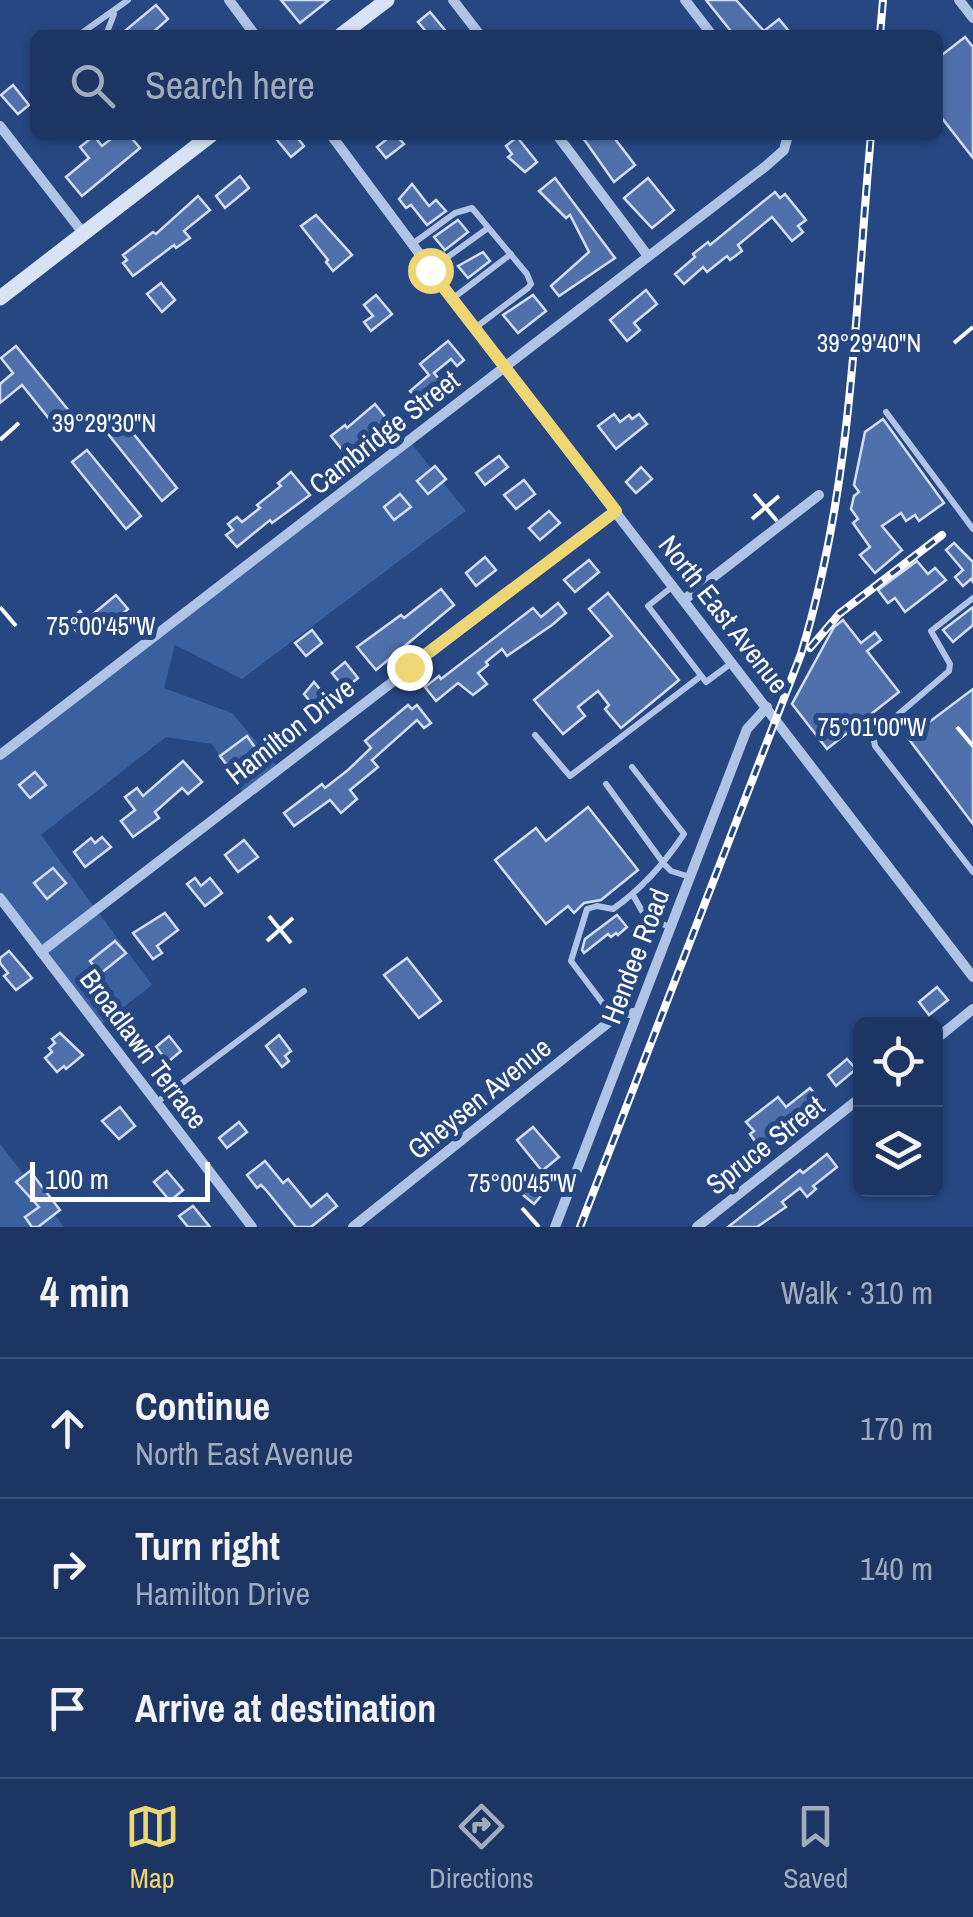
<!DOCTYPE html>
<html lang="en">
<head>
<meta charset="utf-8">
<style>
  body { margin:0; font-family:"Archivo Narrow",sans-serif; background:#253d68; color:#f1f3f6 }
  .controls { position:absolute; right:30px; bottom:30px; display:grid; overflow:hidden; border-radius:15px; box-shadow:0 2px 8px #0004 }
  .controls button { width:90px; height:90px; display:grid; place-items:center; padding:0; border:0; border-bottom:2px solid #3a5077; background:#1c3562; color:#f1f3f6; font:50px sans-serif }
  .scale { position:absolute; left:30px; bottom:25px; width:180px; box-sizing:border-box; padding-left:10px; border:5px solid #fff; border-top:0; font-size:28px; line-height:35px; white-space:nowrap; color:#fff; -webkit-text-stroke:8px #264782; paint-order:stroke }
  .stop { position:absolute; width:30px; height:30px; margin:-22px; border:8px solid #efd674; border-radius:50%; background:#fff }
  .stop.end { background:#efd674; border-color:#fff; box-shadow:0 2px 10px #0008 }
  .list { margin:0; padding:0; list-style:none }
  h2 { display:flex; justify-content:space-between; align-items:center; height:130px; margin:0; padding:0 40px; font-size:42px }
  h2 small { font-size:32px; font-weight:400; color:#a0abbe }
  .list li { display:grid; grid-template-columns:65px 1fr auto; gap:30px; align-items:center; box-sizing:border-box; height:140px; padding:0 40px; border-top:2px solid #3a5077 }
  .list b { display:block; font-size:38px; white-space:nowrap }
  .list p { margin:0; font-size:32px; white-space:nowrap; color:#a0abbe }
  .list em { font-size:32px; font-style:normal; color:#a0abbe }
  .icon { flex:none; width:55px; height:55px; fill:none; stroke:currentColor; stroke-width:2; stroke-linecap:round; stroke-linejoin:round }
  .map { position:relative; flex:none; width:973px; height:1227px; overflow:hidden }
  .search { position:absolute; background:#1c3562; box-shadow:0 2px 8px #0004; left:30px; right:30px; top:30px; height:110px; display:flex; align-items:center; gap:25px; box-sizing:border-box; padding:0 35px; border-radius:15px; color:#a0abbe; font-size:38px }
  .sheet { height:550px; background:#1c3562 }
  nav { display:flex; justify-content:space-around; align-items:center; box-sizing:border-box; height:140px; border-top:2px solid #3a5077; background:#1c3562; font-size:28px; color:#a0abbe }
  nav a { display:grid; justify-items:center; gap:5px }
  nav .on { color:#efd674 }
  .map>svg:first-child { display:block }
  .green { fill:#3b609f }
  .building { fill:#4f70aa; stroke:#d2dff5; stroke-width:2.5 }
  .lines { fill:none; stroke-linecap:round; stroke-linejoin:round }
  .service { stroke:#afc4e7; stroke-width:6 }
  .minor { stroke:#afc4e7; stroke-width:10 }
  .secondary { stroke:#d8e3f6; stroke-width:15 }
  .rail-casing { stroke:#fff; stroke-width:8 }
  .rail { stroke:#264782; stroke-width:4; stroke-dasharray:11; stroke-linecap:butt }
  .route { stroke:#efd674; stroke-width:12 }
  .ticks { fill:none; stroke:#fff; stroke-width:4 }
  .labels { text-anchor:middle; stroke-width:10; stroke-linejoin:round; paint-order:stroke }
  .street-label { font-size:28px; fill:#fff; stroke:#264782 }
  .ticks-label { font-size:25px; text-anchor:middle; fill:#fff; stroke:#264782; stroke-width:10; stroke-linejoin:round; paint-order:stroke }
</style>
</head>
<body>
<div class="map">
<svg width="973" height="1227" viewBox="0 0 973 1227">
  <rect width="100%" height="100%" fill="#264782"/>
  <g class="green">
    <polygon points="410,442 466,511 242,679 175,645 164,688 232,713 280,769 245,796 212,744 166,737 41,835 152,985 98,1027 0,902 0,757"/>
    <polygon points="0,1144 64,1227 0,1227"/>
  </g>
  <g class="building">
    <polygon points="281,0 329,0 300,23"/>
    <polygon points="706,0 736,0 764,31 779,19 792,35 734,35"/>
    <polygon points="156,5 168,19 150,35 120,35"/>
    <polygon points="430,12 449,35 429,35 418,22"/>
    <polygon points="965,37 973,47 973,158 938,113 938,58"/>
    <polygon points="13,85 29,105 18,114 1,95"/>
    <polygon points="116,135 129,135 140,148 82,196 66,177 89,158 80,147 94,136 102,146"/>
    <polygon points="273,135 295,135 304,146 291,157"/>
    <polygon points="392,135 396,135 404,144 386,158 377,147"/>
    <polygon points="581,135 612,135 635,165 614,182"/>
    <polygon points="517,137 537,162 525,172 508,157 512,154 506,146"/>
    <polygon points="240,176 249,188 225,208 216,196"/>
    <polygon points="555,178 615,258 559,296 551,286 589,252 570,215 566,218 539,191"/>
    <polygon points="648,178 674,210 652,228 624,198"/>
    <polygon points="412,184 429,206 436,200 446,211 427,225 411,205 406,208 399,199"/>
    <polygon points="775,192 780,198 785,194 806,220 798,226 803,232 792,241 772,217 738,245 742,251 730,260 727,256 707,272 703,267 684,284 675,274 695,257 693,254 708,242 710,245"/>
    <polygon points="198,196 210,210 184,231 190,238 176,248 174,245 133,276 123,263 127,260 123,255 153,232 156,234"/>
    <polygon points="316,215 352,255 333,271 326,262 328,260 301,226"/>
    <polygon points="458,220 468,232 445,250 434,237"/>
    <polygon points="483,252 490,261 468,278 458,266"/>
    <polygon points="161,283 175,300 162,312 147,294"/>
    <polygon points="646,290 657,304 634,323 640,330 627,341 610,320"/>
    <polygon points="376,295 392,314 371,331 364,322 373,316 364,305"/>
    <polygon points="533,295 546,311 518,333 503,315"/>
    <polygon points="448,341 464,360 457,366 451,359 434,373 444,385 422,404 410,391 429,375 420,364"/>
    <polygon points="16,346 70,412 54,425 22,385 0,403 0,384 13,373 1,358"/>
    <polygon points="375,404 387,419 359,442 366,451 352,462 331,436 345,425 347,428"/>
    <polygon points="614,414 620,422 629,415 632,419 639,414 647,424 616,449 598,426"/>
    <polygon points="883,419 944,503 919,521 915,515 906,521 901,513 882,526 902,550 875,573 860,555 870,547 853,523 858,519 851,509 854,496 859,492 854,485 865,432"/>
    <polygon points="124,422 177,488 162,501 108,434"/>
    <polygon points="87,450 141,516 126,529 72,462"/>
    <polygon points="499,456 508,467 485,485 476,473"/>
    <polygon points="435,466 446,479 428,494 417,481"/>
    <polygon points="641,467 652,479 636,493 626,482"/>
    <polygon points="291,472 310,495 272,523 270,520 237,547 226,535 233,530 228,524 237,517 242,522 260,508 257,505 281,486 278,483"/>
    <polygon points="524,480 535,494 516,509 504,495"/>
    <polygon points="400,494 411,507 394,520 384,507"/>
    <polygon points="549,511 560,523 540,540 529,528"/>
    <polygon points="954,543 973,562 973,582 971,579 963,586 955,577 963,570 946,550"/>
    <polygon points="485,557 496,570 476,586 466,573"/>
    <polygon points="589,560 599,572 575,592 564,580"/>
    <polygon points="917,561 928,574 935,568 946,580 905,612 895,598 888,603 878,590"/>
    <polygon points="441,589 454,605 376,670 357,647 401,615 404,618"/>
    <polygon points="608,593 679,680 621,728 605,709 609,705 598,691 578,707 585,716 563,734 534,700 612,636 589,609"/>
    <polygon points="116,595 128,609 106,628 101,622 82,638 68,621 80,611 87,619"/>
    <polygon points="558,603 566,613 552,625 507,656 502,649 486,662 488,665 478,673 487,684 473,695 458,683 436,701 425,687 439,676 441,679 533,608 541,617"/>
    <polygon points="973,607 973,625 953,642 943,630"/>
    <polygon points="843,620 861,643 875,632 881,640 867,651 899,692 827,749 792,704 834,627"/>
    <polygon points="312,630 322,643 306,656 295,643"/>
    <polygon points="345,662 358,678 345,689 332,673"/>
    <polygon points="314,682 332,704 320,714 304,694"/>
    <polygon points="973,689 973,824 908,738"/>
    <polygon points="408,705 412,709 417,705 431,723 424,728 417,720 372,760 378,767 350,790 357,799 341,813 330,800 294,826 284,813 322,784 325,788 348,770 371,748 365,741"/>
    <polygon points="247,736 256,749 229,768 220,756"/>
    <polygon points="183,761 202,782 188,794 182,788 155,812 159,818 133,837 121,821 135,810 125,797 137,788 143,796"/>
    <polygon points="35,772 46,785 30,798 19,785"/>
    <polygon points="588,807 638,870 601,900 584,903 574,913 568,906 546,924 495,860 536,828 546,841"/>
    <polygon points="102,837 111,847 85,867 74,852 91,838 95,843"/>
    <polygon points="244,840 258,857 238,872 225,855"/>
    <polygon points="53,868 66,883 47,899 34,883"/>
    <polygon points="195,878 201,886 210,878 222,893 205,906 187,884"/>
    <polygon points="165,913 178,930 157,946 162,953 153,959 133,933"/>
    <polygon points="617,915 627,927 618,935 616,933 611,937 608,934 584,953 582,950 585,939"/>
    <polygon points="115,941 126,953 100,974 90,961"/>
    <polygon points="9,951 32,978 16,990 4,976 8,973 0,963 0,958"/>
    <polygon points="407,958 441,1001 419,1018 384,975"/>
    <polygon points="937,987 948,1000 929,1015 919,1002"/>
    <polygon points="60,1033 83,1055 66,1069 64,1066 57,1072 45,1058 52,1052 49,1048 55,1043 52,1039"/>
    <polygon points="279,1035 291,1051 285,1056 289,1061 282,1067 266,1046"/>
    <polygon points="169,1036 181,1051 168,1062 156,1047"/>
    <polygon points="847,1059 856,1069 836,1086 828,1075"/>
    <polygon points="810,1088 819,1099 759,1147 750,1134 754,1131 746,1122 778,1097 786,1107"/>
    <polygon points="120,1107 135,1126 119,1139 102,1121"/>
    <polygon points="239,1122 247,1132 227,1148 219,1138"/>
    <polygon points="533,1127 559,1157 542,1171 517,1140"/>
    <polygon points="827,1154 837,1167 813,1186 816,1189 807,1197 800,1188 782,1202 786,1207 757,1227 728,1227 800,1170 803,1173"/>
    <polygon points="265,1161 283,1183 288,1179 311,1207 327,1194 337,1206 311,1227 296,1227 266,1190 261,1185 257,1188 247,1175"/>
    <polygon points="30,1171 60,1210 38,1227 32,1227 25,1217 39,1207 16,1182"/>
    <polygon points="167,1171 183,1190 170,1201 154,1182"/>
    <polygon points="529,1176 546,1190 534,1204 517,1190"/>
    <polygon points="193,1206 210,1227 188,1227 179,1216"/>
  </g>
  <g class="lines">
    <g class="service">
      <polyline points="79,35 128,0"/>
      <polyline points="106,35 114,14"/>
      <polyline points="411,245 455,213 472,208 527,274 531,284 528,288 475,328"/>
      <polyline points="431,269 488,228"/>
      <polyline points="452,299 511,254"/>
      <polyline points="886,412 973,529"/>
      <polyline points="673,586 648,606 706,682 733,662"/>
      <polyline points="973,598 931,631 950,664 949,671 873,736 875,746 973,872"/>
      <polyline points="535,735 570,776 701,676"/>
      <polyline points="606,784 664,864 671,871 690,877"/>
      <polyline points="633,895 646,918 670,927"/>
      <path d="M614,1018L571,961L587,909L597,906L613,909C643,888 664,864 684,834L632,767"/>
      <polyline points="157,1102 304,991"/>
    </g>
    <g class="minor">
      <polyline points="229,0 255,35"/>
      <polyline points="453,0 480,35"/>
      <polyline points="685,0 712,35"/>
      <polyline points="959,0 973,18"/>
      <polyline points="0,126 83,233"/>
      <polyline points="331,135 503,366 973,977"/>
      <polyline points="557,135 648,256"/>
      <polyline points="685,599 819,495"/>
      <polyline points="0,755 766,166 784,150 788,135"/>
      <polyline points="0,898 252,1227"/>
      <polyline points="41,952 615,511"/>
      <polyline points="936,1039 973,1009"/>
      <polyline points="353,1227 614,1018 624,1013 637,1013"/>
      <polyline points="555,1227 747,729 767,707"/>
      <polyline points="697,1227 860,1098"/>
    </g>
    <g class="secondary">
      <polyline points="341,35 387,0"/>
      <polyline points="0,298 211,135"/>
    </g>
    <g class="rail-casing">
      <g id="rail">
        <polyline points="880,35 883,0"/>
        <polyline points="810,648 839,614 942,535"/>
        <path d="M580,1227L801,654C853,485 855,309 871,135"/>
      </g>
    </g>
    <use href="#rail" class="rail"/>
  </g>
  <g class="lines">
    <polyline class="route" points="409,667 616,511 430,270"/>
  </g>
  <path class="ticks" d="M954,343L973,327M0,440L19,423M754,494L777,521M752,519L779,496M0,607L16,626M957,727L973,746M269,916L291,943M267,941L293,918M522,1208L539,1227"/>
  <g class="labels">
    <g class="street-label">
      <text transform="translate(384 432) rotate(-38)" y="10">Cambridge Street</text>
      <text transform="translate(724 614) rotate(52)" y="10">North East Avenue</text>
      <text transform="translate(290 731) rotate(-38)" y="10">Hamilton Drive</text>
      <text transform="translate(635 956) rotate(-69)" y="10">Hendee Road</text>
      <text transform="translate(144 1049) rotate(53)" y="10">Broadlawn Terrace</text>
      <text transform="translate(479 1098) rotate(-39)" y="10">Gheysen Avenue</text>
      <text transform="translate(765 1145) rotate(-38)" y="10">Spruce Street</text>
    </g>
  </g>
  <g class="ticks-label">
    <text x="869" y="352">39°29'40"N</text>
    <text x="104" y="432">39°29'30"N</text>
    <text x="101" y="635">75°00'45"W</text>
    <text x="872" y="736">75°01'00"W</text>
    <text x="522" y="1192">75°00'45"W</text>
  </g>
</svg>
<div class="controls">
<button><svg class="icon" aria-label="locate" viewBox="0 0 24 24"><circle cx="12" cy="12" r="6"/><path d="M12 2v4M12 18v4M2 12h4M18 12h4"/></svg></button>
<button><svg class="icon" aria-label="layers" viewBox="0 0 24 24"><path d="M12 4l9 5-9 5-9-5zM3 14l9 5 9-5"/></svg></button>
</div>
<div class="scale">100 m</div>
<div class="stop" style="left:430px;top:270px"></div>
<div class="stop end" style="left:409px;top:667px"></div>
<div class="search"><svg class="icon" aria-label="search" viewBox="0 0 24 24"><circle cx="10" cy="10" r="6"/><path d="M15 15l6 6"/></svg>Search here</div>
</div>
<section class="sheet">
<h2>4 min<small>Walk · 310 m</small></h2>
<ul class="list">
<li><svg class="icon" aria-label="ahead" viewBox="0 0 24 24"><path d="M12 20V5M6 11l6-6 6 6"/></svg><div><b>Continue</b><p>North East Avenue</p></div><em>170 m</em></li>
<li><svg class="icon" aria-label="right" viewBox="0 0 24 24"><path d="M7 20v-9h11M14 6l5 5-5 5"/></svg><div><b>Turn right</b><p>Hamilton Drive</p></div><em>140 m</em></li>
<li><svg class="icon" aria-label="arrive" viewBox="0 0 24 24"><path d="M6 21V4h12l-3 4 3 4H6"/></svg><div><b>Arrive at destination</b></div></li>
</ul>
</section>
<nav>
<a class="on"><svg class="icon" aria-label="map" viewBox="0 0 24 24"><path d="M3 6l6-2 6 2 6-2v14l-6 2-6-2-6 2zM9 4v14M15 6v14"/></svg>Map</a>
<a><svg class="icon" aria-label="directions" viewBox="0 0 24 24"><path d="M12 3l9 9-9 9-9-9zM9 14v-3h6M13 9l2 2-2 2"/></svg>Directions</a>
<a><svg class="icon" aria-label="saved" viewBox="0 0 24 24"><path d="M7 4h10v16l-5-4-5 4z"/></svg>Saved</a>
</nav>
</body>
</html>
